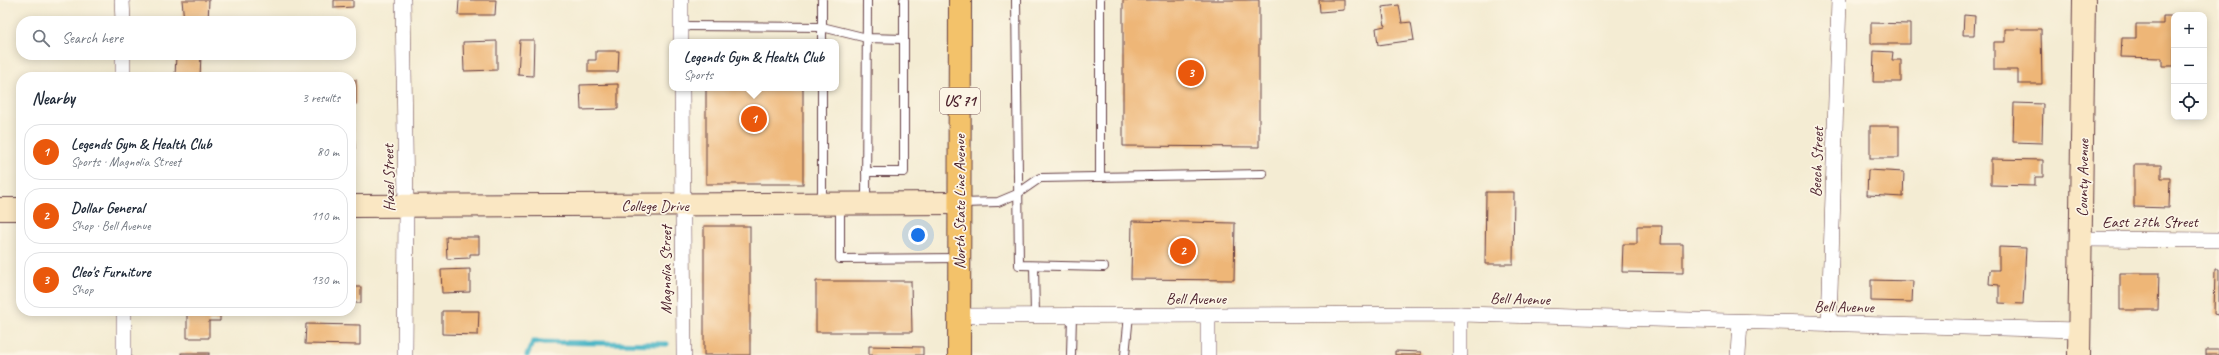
<!DOCTYPE html>
<html lang="en">
<head>
<meta charset="utf-8">
<style>
  body { margin:0; font-family:Caveat,sans-serif; background:#f2f2f3; color:#1f2937 }
  .controls { position:absolute; right:12px; top:12px; display:grid; overflow:hidden; border-radius:8px; box-shadow:0 2px 10px #0003 }
  .controls button { width:36px; height:36px; display:grid; place-items:center; padding:0; border:0; border-bottom:1px solid #e0e1e3; background:#fff; color:#1f2937; font:20px sans-serif }
  .you { position:absolute; left:918px; top:235px; width:14px; height:14px; margin:-10px; border:3px solid #fff; border-radius:50%; background:#1a73e8; box-shadow:0 0 0 6px #1a73e833 }
  .badge { display:grid; place-items:center; width:26px; height:26px; border-radius:50%; background:#ea580c; color:#fff; font-size:13px; font-weight:700 }
  .pin { position:absolute; translate:-50% -50%; border:2px solid #fff; box-shadow:0 1px 4px #0006 }
  .popup { position:absolute; left:669px; top:39px; width:170px; height:52px; box-sizing:border-box; display:grid; place-content:center; border-radius:8px; background:#fff; filter:drop-shadow(0 1px 3px #0005); font-size:13px; white-space:nowrap; color:#747a83 }
  .popup b { font-size:15px; color:#1f2937 }
  .popup::after { content:''; position:absolute; left:50%; top:100%; margin-left:-8px; border:8px solid transparent; border-top-color:#fff }
  .list { margin:0; padding:0; list-style:none }
  h2 { display:flex; justify-content:space-between; align-items:center; height:52px; margin:0; padding:0 16px; font-size:17px }
  h2 small { font-size:13px; font-weight:400; color:#747a83 }
  .list li { display:grid; grid-template-columns:26px 1fr auto; gap:12px; align-items:center; box-sizing:border-box; height:56px; margin:0 8px 8px; padding:0 8px; border:1px solid #e0e1e3; border-radius:16px }
  .list b { display:block; font-size:15px; white-space:nowrap }
  .list p { margin:0; font-size:13px; white-space:nowrap; color:#747a83 }
  .list em { font-size:13px; font-style:normal; color:#747a83 }
  .icon { flex:none; width:22px; height:22px; fill:none; stroke:currentColor; stroke-width:2; stroke-linecap:round; stroke-linejoin:round }
  .map { position:relative; flex:none; width:2219px; height:355px; overflow:hidden }
  .search { position:absolute; background:#fff; box-shadow:0 2px 10px #0003; left:16px; top:16px; width:340px; height:44px; display:flex; align-items:center; gap:10px; box-sizing:border-box; padding:0 14px; border-radius:16px; color:#747a83; font-size:15px }
  .panel { position:absolute; background:#fff; box-shadow:0 2px 10px #0003; left:16px; top:72px; width:340px; height:244px; border-radius:16px }
  .map>svg:first-child { display:block }
  .lines { fill:none; stroke-linecap:round; stroke-linejoin:round }
  .stream { stroke:#49b5c6; stroke-width:5 }
  .building { fill:#eeb677 }
  .lane-casing { stroke:#643e44; stroke-width:10 }
  .street-casing { stroke:#643e44; stroke-width:16 }
  .secondary-casing { stroke:#643e44; stroke-width:24 }
  .primary-casing { stroke:#643e44; stroke-width:24 }
  .lane { stroke:#fff; stroke-width:8 }
  .street { stroke:#fff; stroke-width:15 }
  .secondary { stroke:#fae7c3; stroke-width:22 }
  .primary { stroke:#f3c26a; stroke-width:22 }
  .labels { text-anchor:middle; stroke-width:3.5; stroke-linejoin:round; paint-order:stroke }
  .shield { fill:#fcf5e5; stroke:#7f5f63; stroke-width:1 }
  .shield-label { font-size:15px; font-weight:bold; fill:#4a1f2b }
  .street-label { font-size:16px; fill:#4a1f2b; stroke:#fcf5e5 }
</style>
</head>
<body>
<div class="map">
<svg width="2219" height="355" viewBox="0 0 2219 355">
  <rect width="100%" height="100%" fill="#fcf5e5"/>
  <filter id="ink" filterUnits="userSpaceOnUse"><feTurbulence type="fractalNoise" baseFrequency=".025" numOctaves="2"/><feDisplacementMap in="SourceGraphic" scale="8" xChannelSelector="R" yChannelSelector="G"/><feConvolveMatrix kernelMatrix="1 2 1 2 8 2 1 2 1" color-interpolation-filters="sRGB"/></filter>
  <filter id="wash" filterUnits="userSpaceOnUse"><feTurbulence type="fractalNoise" baseFrequency=".012" numOctaves="4" result="noise"/><feDisplacementMap in="SourceGraphic" scale="16" xChannelSelector="R" yChannelSelector="G"/><feGaussianBlur stdDeviation="0.9" result="paint"/><feColorMatrix in="noise" values="0 0 0 0 0 0 0 0 0 0 0 0 0 0 0 0 0 1.4 0 .05"/><feComposite in="paint" operator="in"/></filter>
  <g filter="url(#wash)">
    <rect width="100%" height="100%" fill="#f4ecd3"/>
    <g class="lines">
      <polyline class="stream" points="527,355 533,342 667,344"/>
    </g>
    <g id="blocks">
      <g class="building">
        <polygon points="182,0 209,0 208,21 184,21"/>
        <polygon points="334,0 353,0 353,7 334,8"/>
        <polygon points="459,0 496,0 495,15 458,15"/>
        <polygon points="1123,0 1259,0 1259,147 1123,146"/>
        <polygon points="1319,0 1344,0 1344,10 1320,12"/>
        <polygon points="1399,5 1402,23 1411,22 1414,40 1378,45 1376,28 1385,26 1382,7"/>
        <polygon points="1964,15 1975,16 1974,35 1963,35"/>
        <polygon points="2163,16 2174,16 2174,66 2162,66 2162,58 2121,57 2122,38 2136,38 2136,24 2163,24"/>
        <polygon points="1871,23 1910,24 1910,44 1871,44"/>
        <polygon points="2005,29 2041,29 2042,84 2018,84 2018,70 1994,70 1994,42 2005,42"/>
        <polygon points="520,40 534,40 533,76 518,75"/>
        <polygon points="497,41 497,70 464,71 463,42"/>
        <polygon points="596,51 619,51 618,72 588,72 588,60 596,60"/>
        <polygon points="1874,51 1893,52 1892,60 1901,60 1901,82 1873,82"/>
        <polygon points="176,55 201,55 200,77 175,77"/>
        <rect x="351" y="80" width="5" height="24"/>
        <polygon points="618,84 618,109 581,110 580,85"/>
        <rect x="706" y="88" width="97" height="96"/>
        <polygon points="2014,103 2043,104 2042,143 2013,142"/>
        <rect x="1870" y="126" width="29" height="32"/>
        <polygon points="351,127 354,127 355,149 351,150"/>
        <polygon points="1991,159 2043,160 2043,177 2035,177 2035,186 1991,185"/>
        <polygon points="2134,165 2161,165 2161,178 2170,178 2169,208 2134,207"/>
        <polygon points="1868,170 1904,172 1903,197 1867,195"/>
        <polygon points="1486,192 1514,192 1513,264 1485,264"/>
        <polygon points="1132,221 1235,223 1234,280 1131,279"/>
        <rect x="704" y="226" width="46" height="129"/>
        <polygon points="1637,226 1662,226 1661,244 1683,244 1683,273 1622,272 1623,244 1637,244"/>
        <polygon points="446,237 479,237 479,254 470,254 470,258 447,259"/>
        <polygon points="1999,247 2026,248 2023,304 1999,303 1999,285 1989,284 1990,270 1999,270"/>
        <polygon points="470,269 470,292 442,293 441,270"/>
        <polygon points="2215,269 2219,269 2219,315 2214,314"/>
        <polygon points="2120,273 2159,273 2158,310 2120,310"/>
        <polygon points="1871,280 1913,281 1912,302 1871,301"/>
        <polygon points="816,281 911,281 912,332 816,332"/>
        <rect x="351" y="287" width="10" height="16"/>
        <polygon points="187,311 220,311 220,321 209,321 209,338 187,338"/>
        <polygon points="442,311 479,311 478,335 442,334"/>
        <polygon points="306,324 360,325 360,345 305,344"/>
        <polygon points="869,346 923,347 923,355 869,355"/>
        <rect x="2206" y="350" width="13" height="5"/>
        <polygon points="1395,351 1421,352 1421,355 1395,355"/>
        <rect x="181" y="353" width="28" height="2"/>
      </g>
    </g>
  </g>
  <g filter="url(#ink)">
    <use href="#blocks" fill-opacity="0" stroke="#643e44" stroke-width="1"/>
    <g class="lines">
      <g class="lane-casing">
        <g id="lane">
          <polyline points="822,0 822,42"/>
          <polyline points="1016,0 1019,265 1104,267"/>
          <polyline points="1100,0 1100,177"/>
          <polyline points="681,26 822,27 867,38 904,39"/>
          <polyline points="822,88 822,203"/>
          <polyline points="866,172 904,172 904,0"/>
          <polyline points="866,203 867,0"/>
          <polyline points="961,203 998,202 1017,194 1040,178 1263,174"/>
          <polyline points="840,205 840,259 958,258"/>
          <polyline points="1034,266 1035,315"/>
          <polyline points="1071,355 1072,315"/>
          <polyline points="1125,355 1129,315"/>
        </g>
      </g>
      <g class="street-casing">
        <g id="street">
          <polyline points="122,0 123,21"/>
          <polyline points="403,0 406,206 405,355"/>
          <polyline points="681,0 681,42"/>
          <polyline points="123,55 123,77"/>
          <polyline points="682,88 684,355"/>
          <polyline points="2081,239 2219,240"/>
          <polyline points="959,316 1460,314 2079,330"/>
          <polyline points="1208,316 1208,355"/>
          <polyline points="1829,324 1839,0"/>
          <polyline points="124,355 124,311"/>
          <polyline points="1460,355 1460,314"/>
          <polyline points="1738,355 1740,322"/>
        </g>
      </g>
      <g class="secondary-casing">
        <g id="secondary">
          <polyline points="351,206 960,203"/>
          <polyline points="0,209 21,209"/>
          <polyline points="2079,355 2084,0"/>
        </g>
      </g>
      <g class="primary-casing">
        <polyline id="primary" points="959,355 960,0"/>
      </g>
      <use href="#lane" class="lane"/>
      <use href="#street" class="street"/>
      <use href="#secondary" class="secondary"/>
      <use href="#primary" class="primary"/>
    </g>
  </g>
  <g class="labels">
    <rect class="shield" x="940" y="88" width="40" height="26" rx="3"/>
    <g class="shield-label">
      <text x="960" y="106">US 71</text>
    </g>
    <g class="street-label">
      <text transform="translate(1816 162) rotate(-88)" y="6">Beech Street</text>
      <text transform="translate(388 178) rotate(-91)" y="6">Hazel Street</text>
      <text transform="translate(2082 178) rotate(-89)" y="6">County Avenue</text>
      <text transform="translate(959 202) rotate(-90)" y="6">North State Line Avenue</text>
      <text x="655" y="211">College Drive</text>
      <text x="2150" y="227">East 27th Street</text>
      <text transform="translate(665 270) rotate(-90)" y="6">Magnolia Street</text>
      <text x="1196" y="304">Bell Avenue</text>
      <text transform="translate(1520 298) rotate(2)" y="6">Bell Avenue</text>
      <text transform="translate(1844 306) rotate(1)" y="6">Bell Avenue</text>
    </g>
  </g>
</svg>
<div class="controls">
<button>+</button>
<button>−</button>
<button><svg class="icon" aria-label="locate" viewBox="0 0 24 24"><circle cx="12" cy="12" r="6"/><path d="M12 2v4M12 18v4M2 12h4M18 12h4"/></svg></button>
</div>
<div class="you"></div>
<div class="pin badge" style="left:754px;top:119px">1</div>
<div class="popup"><b>Legends Gym &amp; Health Club</b>Sports</div>
<div class="pin badge" style="left:1183px;top:251px">2</div>
<div class="pin badge" style="left:1191px;top:73px">3</div>
<div class="search"><svg class="icon" aria-label="search" viewBox="0 0 24 24"><circle cx="10" cy="10" r="6"/><path d="M15 15l6 6"/></svg>Search here</div>
<section class="panel">
<h2>Nearby<small>3 results</small></h2>
<ul class="list">
<li><span class="badge">1</span><div><b>Legends Gym &amp; Health Club</b><p>Sports · Magnolia Street</p></div><em>80 m</em></li>
<li><span class="badge">2</span><div><b>Dollar General</b><p>Shop · Bell Avenue</p></div><em>110 m</em></li>
<li><span class="badge">3</span><div><b>Cleo's Furniture</b><p>Shop</p></div><em>130 m</em></li>
</ul>
</section>
</div>
</body>
</html>
